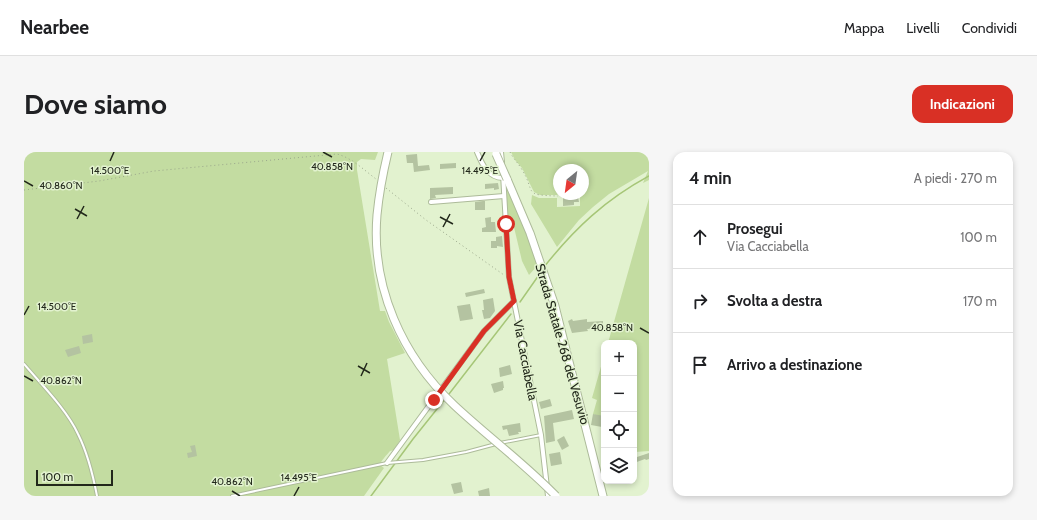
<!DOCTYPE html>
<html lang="it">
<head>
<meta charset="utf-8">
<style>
  body { margin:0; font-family:Cabin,sans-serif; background:#f6f6f6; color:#202124 }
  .controls { position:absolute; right:12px; bottom:12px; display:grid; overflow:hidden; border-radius:8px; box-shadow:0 2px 6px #0003 }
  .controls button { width:36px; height:36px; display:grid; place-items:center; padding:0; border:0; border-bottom:1px solid #e0e0e0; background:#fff; color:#202124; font:20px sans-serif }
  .compass { position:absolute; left:529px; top:12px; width:36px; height:36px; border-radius:50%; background:#fff; box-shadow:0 2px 6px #0003; rotate:209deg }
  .scale { position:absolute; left:12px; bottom:10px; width:77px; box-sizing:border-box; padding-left:4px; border:2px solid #22281b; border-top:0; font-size:11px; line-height:14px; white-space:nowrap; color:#22281b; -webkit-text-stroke:3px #e2f2cf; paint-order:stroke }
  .stop { position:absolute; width:12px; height:12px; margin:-9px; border:3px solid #d93025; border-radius:50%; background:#fff }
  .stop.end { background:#d93025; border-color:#fff; box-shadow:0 1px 4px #0008 }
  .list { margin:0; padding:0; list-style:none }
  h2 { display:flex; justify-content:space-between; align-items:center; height:52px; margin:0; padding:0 16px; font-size:17px }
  h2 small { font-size:13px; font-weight:400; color:#757577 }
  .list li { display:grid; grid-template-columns:26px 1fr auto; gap:12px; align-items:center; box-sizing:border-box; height:64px; padding:0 16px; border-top:1px solid #e0e0e0 }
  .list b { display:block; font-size:15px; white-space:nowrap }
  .list p { margin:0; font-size:13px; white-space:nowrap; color:#757577 }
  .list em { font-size:13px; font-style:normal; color:#757577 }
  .icon { flex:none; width:22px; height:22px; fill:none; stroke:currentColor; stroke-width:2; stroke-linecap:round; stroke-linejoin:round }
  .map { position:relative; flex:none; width:625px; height:344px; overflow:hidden; border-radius:12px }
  header { display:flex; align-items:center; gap:24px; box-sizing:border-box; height:56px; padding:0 20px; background:#fff; border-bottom:1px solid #e0e0e0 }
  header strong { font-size:19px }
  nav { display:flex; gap:22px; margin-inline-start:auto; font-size:14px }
  .intro { display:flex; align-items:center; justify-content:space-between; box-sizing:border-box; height:96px; padding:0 24px }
  h1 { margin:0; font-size:28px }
  .button { padding:10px 18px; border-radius:12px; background:#d93025; color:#fff; font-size:14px; font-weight:700 }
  main { display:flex; gap:24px; padding:0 24px }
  aside { flex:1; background:#fff; border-radius:12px; box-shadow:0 2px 6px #0003 }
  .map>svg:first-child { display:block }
  .green { fill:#c3dca1 }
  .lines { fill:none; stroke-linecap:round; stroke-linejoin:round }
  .stream { stroke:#a6c677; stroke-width:1.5 }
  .building { fill:#b4c3a1 }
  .service-casing { stroke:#adbb9a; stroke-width:4 }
  .minor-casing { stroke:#adbb9a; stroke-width:6 }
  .trunk-casing { stroke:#adbb9a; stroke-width:9 }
  .path { stroke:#9aa68b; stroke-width:1; stroke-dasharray:1 3; stroke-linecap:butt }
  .service { stroke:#fff; stroke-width:2 }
  .minor { stroke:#fff; stroke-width:4 }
  .trunk { stroke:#fff; stroke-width:7 }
  .trunk-bridge-casing { stroke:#adbb9a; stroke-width:9; stroke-linecap:butt }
  .trunk-bridge { stroke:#fff; stroke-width:7 }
  .route { stroke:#d93025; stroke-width:5 }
  .ticks { fill:none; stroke:#22281b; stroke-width:1.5 }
  .labels { text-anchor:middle; stroke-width:3; stroke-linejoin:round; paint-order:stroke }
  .street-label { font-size:13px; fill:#22281b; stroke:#e2f2cf }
  .ticks-label { font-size:10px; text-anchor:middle; fill:#22281b; stroke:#e2f2cf; stroke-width:3; stroke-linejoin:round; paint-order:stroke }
</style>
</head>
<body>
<header>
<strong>Nearbee</strong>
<nav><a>Mappa</a><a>Livelli</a><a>Condividi</a></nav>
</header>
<div class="intro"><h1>Dove siamo</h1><a class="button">Indicazioni</a></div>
<main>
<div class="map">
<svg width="625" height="344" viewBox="0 0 625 344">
  <rect width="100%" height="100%" fill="#e2f2cf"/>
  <g class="green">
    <path d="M0,0H354L351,8L337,7L333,10V18L356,159H361L365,170L381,201L363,207L376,288L370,298L366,299C363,303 357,308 356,313L360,316L340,344H213V343L207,344H0Z"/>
    <polygon points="487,0 625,0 625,28 619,31 624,19 585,42 569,55 555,68 533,95 507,52 508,43 515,46 533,46 533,55 556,54 556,42 559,42 559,18 535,18 535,41 533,43 516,43 510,40 498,16 491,8"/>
    <polygon points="481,30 501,77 514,113 505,123 498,109 489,71 484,70"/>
    <polygon points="625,46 625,299 611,300 610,191 584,191"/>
    <polygon points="580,204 580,267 569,262 573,248 568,246"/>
  </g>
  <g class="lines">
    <g class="stream">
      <path d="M520,115C551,76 581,48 625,24"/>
      <polyline points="496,150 517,120"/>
      <polyline points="425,242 487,162"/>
      <polyline points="347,344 389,287 421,247"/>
    </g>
  </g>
  <g class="building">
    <polygon points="393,2 394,14 405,13 406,18 390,20 389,11 383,11 382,3"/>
    <polygon points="432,11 432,16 416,17 416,12"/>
    <polygon points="474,31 475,37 470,38 470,36 461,37 461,32"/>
    <polygon points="429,35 429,42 411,43 412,46 406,47 406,36"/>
    <polygon points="554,45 555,50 550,50 550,53 539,54 539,46"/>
    <polygon points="459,49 461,49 461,58 451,58 451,50"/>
    <polygon points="467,65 467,70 471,70 472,80 458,80 458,76 462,75 461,66"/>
    <polygon points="478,84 479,95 473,94 473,96 467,96 467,89 472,89 472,85"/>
    <polygon points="460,137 461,141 442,145 441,141"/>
    <polygon points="469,146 471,159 466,166 460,167 458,158 460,158 459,148"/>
    <polygon points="446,152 449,167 436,169 433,154"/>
    <polygon points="548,167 549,169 563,167 563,170 579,169 579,176 563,177 564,179 548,181 544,169"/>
    <polygon points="68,182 69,190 59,192 58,184"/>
    <polygon points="55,194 57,201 44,205 41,198"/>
    <polygon points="486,213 488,222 476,225 475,216"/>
    <polygon points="479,229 480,236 479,236 479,238 470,241 467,232"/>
    <polygon points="526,247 528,254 517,257 515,250"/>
    <polygon points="548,258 550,267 529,271 531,289 522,291 520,264"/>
    <polygon points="569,262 580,264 578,275 567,273"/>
    <polygon points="496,271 497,280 494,280 495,282 485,284 483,277 479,278 478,274"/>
    <polygon points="540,284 545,294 538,298 533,288"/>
    <polygon points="171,293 173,304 164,306 163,301 168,300 166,294"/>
    <polygon points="536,300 538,312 527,314 525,302"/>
    <polygon points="625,301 625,307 622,308 621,307 610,311 610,306"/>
    <polygon points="437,330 439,340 430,342 427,332"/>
    <polygon points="465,336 466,344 455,344 454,339"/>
  </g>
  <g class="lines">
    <g class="service-casing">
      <g id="service">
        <path d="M0,212C17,232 43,258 54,282C64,302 69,323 73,344"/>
        <polyline points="476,291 517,283"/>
        <polyline points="208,344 363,311 399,308 442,300 472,292"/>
      </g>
    </g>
    <g class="minor-casing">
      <g id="minor">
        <path d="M453,0C458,12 464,26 479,26"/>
        <polyline points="477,0 478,10"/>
        <polyline points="479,22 485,125 517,283 524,344"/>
        <polyline points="407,50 480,44"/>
        <polyline points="363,311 460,179 490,149"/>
      </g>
    </g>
    <g class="trunk-casing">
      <polyline id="trunk" points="483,27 506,81 531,154 579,344"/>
    </g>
    <g class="path">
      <path d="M486,0C489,6 493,10 497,16C513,41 497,43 534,44"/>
      <polyline points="362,36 402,68 480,123"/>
      <path d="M0,38L75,29L130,19L313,2C328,6 340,18 352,27"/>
    </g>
    <use href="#service" class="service"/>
    <use href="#minor" class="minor"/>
    <use href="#trunk" class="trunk"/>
    <g class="trunk-bridge-casing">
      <g id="trunk-bridge">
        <path d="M364,0C359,21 355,42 353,63C347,135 378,204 430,253C463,284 500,311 532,344"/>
        <polyline points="472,2 483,27"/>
      </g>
    </g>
    <use href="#trunk-bridge" class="trunk-bridge"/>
  </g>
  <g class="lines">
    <polyline class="route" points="410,248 460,179 490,149 485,125 482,72"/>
  </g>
  <path class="ticks" d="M299,0L308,5M86,9L90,0M456,9L461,0M0,29L9,34M51,57L63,64M416,65L429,72M53,67L60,54M419,75L426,62M0,163L5,154M616,176L625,181M334,214L346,221M0,224L9,229M337,224L343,211M208,339L216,344M270,344L275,335"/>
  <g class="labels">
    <g class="street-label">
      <text transform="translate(539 192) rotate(74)" y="5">Strada Statale 268 del Vesuvio</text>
      <text transform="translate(502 208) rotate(79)" y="5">Via Cacciabella</text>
    </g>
  </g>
  <g class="ticks-label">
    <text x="308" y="18">40.858°N</text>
    <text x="86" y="22">14.500°E</text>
    <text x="456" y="22">14.495°E</text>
    <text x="37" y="37">40.860°N</text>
    <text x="33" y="158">14.500°E</text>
    <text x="588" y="179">40.858°N</text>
    <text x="37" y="232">40.862°N</text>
    <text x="275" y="329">14.495°E</text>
    <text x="208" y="333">40.862°N</text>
  </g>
</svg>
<div class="controls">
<button>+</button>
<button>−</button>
<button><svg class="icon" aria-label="locate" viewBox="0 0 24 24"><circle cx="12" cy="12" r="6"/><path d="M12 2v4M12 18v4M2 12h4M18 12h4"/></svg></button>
<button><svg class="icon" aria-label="layers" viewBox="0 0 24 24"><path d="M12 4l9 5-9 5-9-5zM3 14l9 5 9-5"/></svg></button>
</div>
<svg class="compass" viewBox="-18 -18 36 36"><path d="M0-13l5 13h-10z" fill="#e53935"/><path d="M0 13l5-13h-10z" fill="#757577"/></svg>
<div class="scale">100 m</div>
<div class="stop" style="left:482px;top:72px"></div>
<div class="stop end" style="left:410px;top:248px"></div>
</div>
<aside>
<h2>4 min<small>A piedi · 270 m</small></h2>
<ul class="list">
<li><svg class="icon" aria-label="ahead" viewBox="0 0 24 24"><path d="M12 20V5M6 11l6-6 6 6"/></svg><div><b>Prosegui</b><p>Via Cacciabella</p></div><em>100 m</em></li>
<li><svg class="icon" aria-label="right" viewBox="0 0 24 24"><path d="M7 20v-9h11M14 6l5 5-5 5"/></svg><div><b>Svolta a destra</b></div><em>170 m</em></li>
<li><svg class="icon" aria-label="arrive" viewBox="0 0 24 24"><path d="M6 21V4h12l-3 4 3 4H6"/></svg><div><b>Arrivo a destinazione</b></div></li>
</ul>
</aside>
</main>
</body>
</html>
